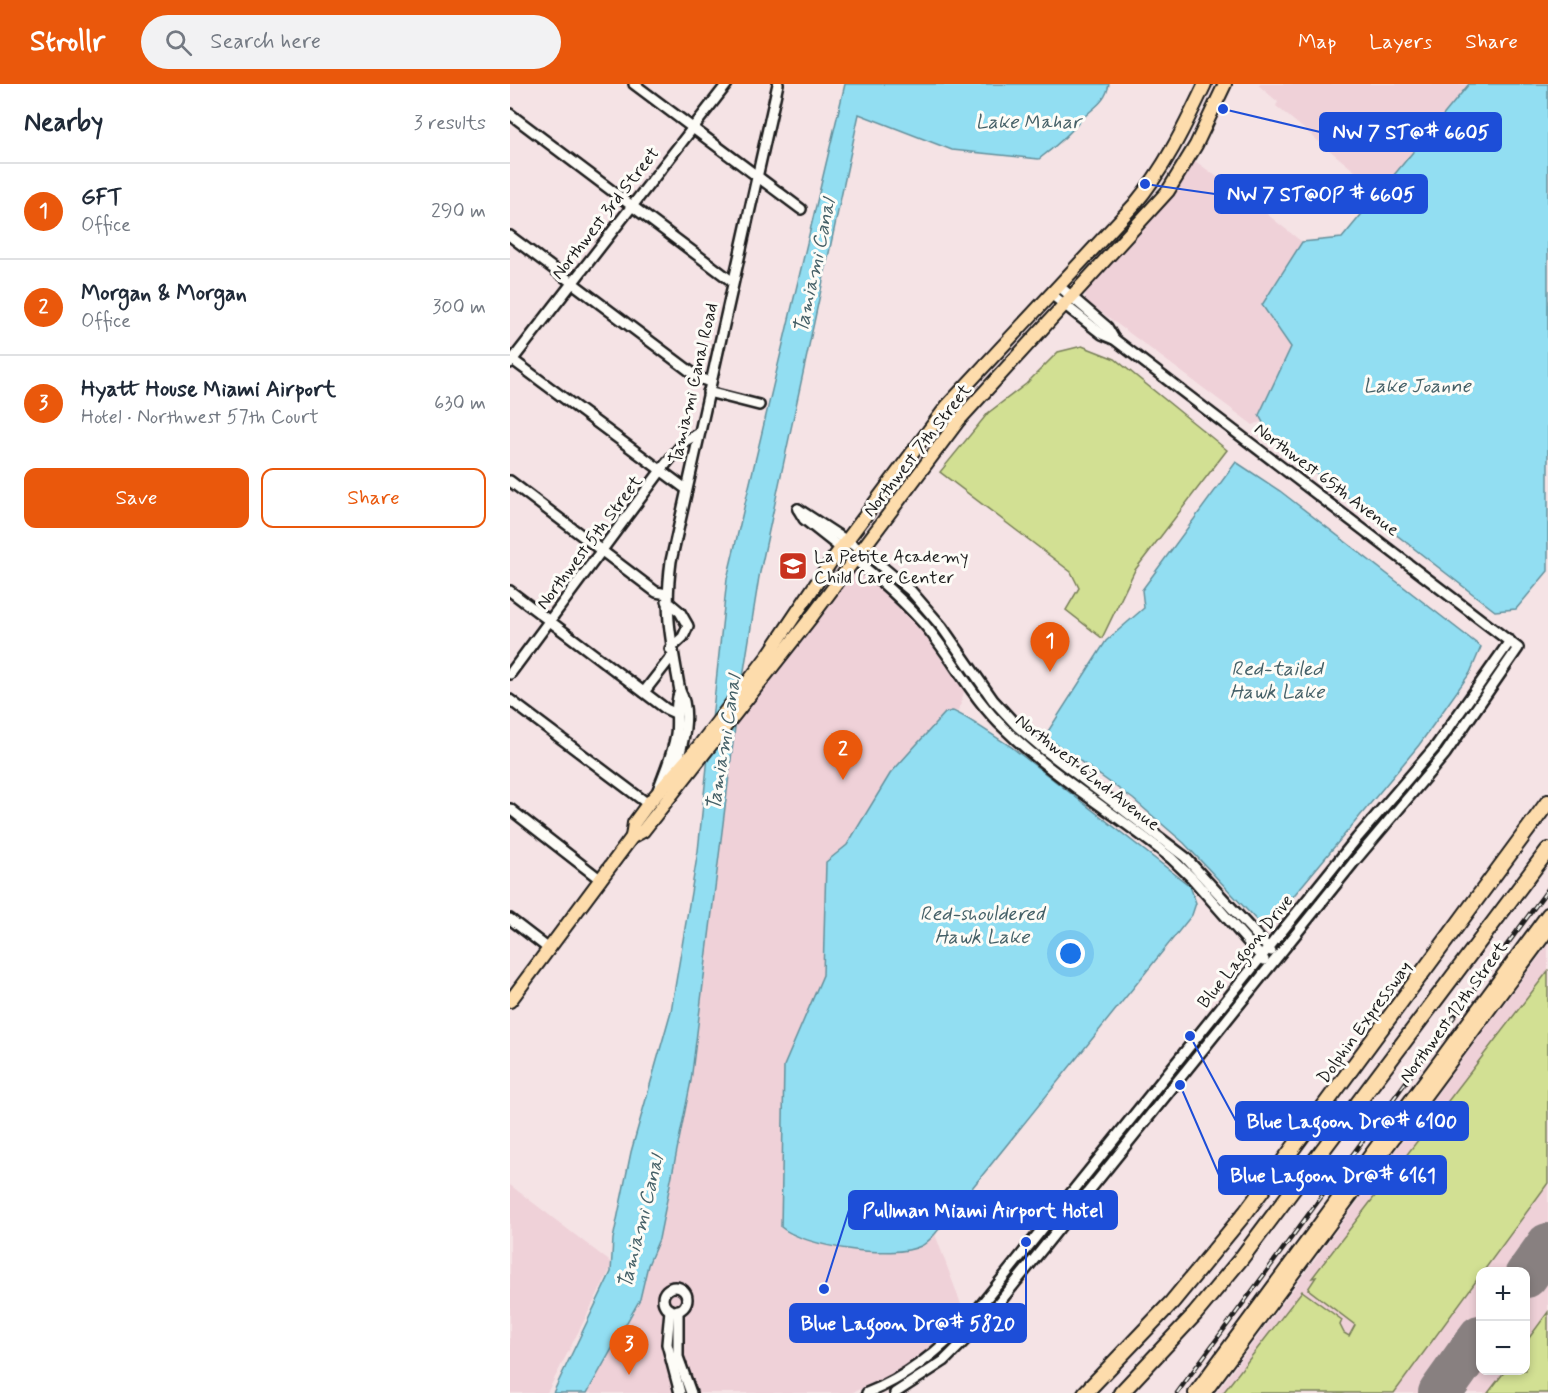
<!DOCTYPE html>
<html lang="en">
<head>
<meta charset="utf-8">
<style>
  body { margin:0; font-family:Mynerve,sans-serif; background:#f2f2f3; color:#1f2937 }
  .controls { position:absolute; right:18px; bottom:18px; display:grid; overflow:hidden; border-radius:12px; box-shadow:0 3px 9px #0003 }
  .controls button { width:54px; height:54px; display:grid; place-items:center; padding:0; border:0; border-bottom:2px solid #e0e1e3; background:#fff; color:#1f2937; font:30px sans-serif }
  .you { position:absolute; left:561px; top:870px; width:21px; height:21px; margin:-15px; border:4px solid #fff; border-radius:50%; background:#1a73e8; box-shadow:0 0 0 9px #1a73e833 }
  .badge { display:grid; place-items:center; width:39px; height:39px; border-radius:50%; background:#ea580c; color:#fff; font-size:20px; font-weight:700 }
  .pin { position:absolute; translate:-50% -50px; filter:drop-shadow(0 2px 3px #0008) }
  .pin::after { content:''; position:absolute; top:32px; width:21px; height:18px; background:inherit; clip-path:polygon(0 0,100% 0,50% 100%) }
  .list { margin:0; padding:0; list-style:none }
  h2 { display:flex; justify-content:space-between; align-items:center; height:78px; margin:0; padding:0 24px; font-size:26px }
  h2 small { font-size:20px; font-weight:400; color:#747a83 }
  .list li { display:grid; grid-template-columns:39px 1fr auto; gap:18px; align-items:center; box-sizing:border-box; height:96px; padding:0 24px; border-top:2px solid #e0e1e3 }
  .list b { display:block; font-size:22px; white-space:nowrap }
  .list p { margin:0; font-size:20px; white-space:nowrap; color:#747a83 }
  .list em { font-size:20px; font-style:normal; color:#747a83 }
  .actions { display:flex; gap:12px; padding:18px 24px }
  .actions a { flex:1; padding:14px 0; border:2px solid #ea580c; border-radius:12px; text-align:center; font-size:21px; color:#ea580c }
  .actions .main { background:#ea580c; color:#fff }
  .icon { flex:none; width:33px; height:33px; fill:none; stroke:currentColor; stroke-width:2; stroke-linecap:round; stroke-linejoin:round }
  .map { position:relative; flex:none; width:1038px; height:1309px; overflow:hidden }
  header { display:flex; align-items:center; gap:36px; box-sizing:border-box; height:84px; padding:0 30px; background:#ea580c; color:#fff }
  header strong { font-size:28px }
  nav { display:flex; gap:33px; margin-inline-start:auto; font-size:21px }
  .search { width:420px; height:54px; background:#f2f2f3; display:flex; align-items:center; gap:15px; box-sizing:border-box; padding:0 21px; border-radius:33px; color:#747a83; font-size:22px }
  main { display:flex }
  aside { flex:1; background:#fff }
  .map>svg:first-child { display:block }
  .built { fill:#efd1d8; fill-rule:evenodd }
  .green { fill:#d2e093; stroke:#777e58; stroke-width:1.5 }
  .water { fill:#92def2; stroke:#63909c; stroke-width:1.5 }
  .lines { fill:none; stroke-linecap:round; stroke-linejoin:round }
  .taxiway { stroke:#888080; stroke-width:18 }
  .runway { stroke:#888080; stroke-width:44 }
  .minor-casing { stroke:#1c1c1c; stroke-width:14 }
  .major-casing { stroke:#1c1c1c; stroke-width:16 }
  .highway-casing { stroke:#1c1c1c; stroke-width:18 }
  .minor { stroke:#fdfcf7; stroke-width:9 }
  .major { stroke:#fddcac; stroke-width:12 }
  .highway { stroke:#fddcac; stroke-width:14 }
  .rail-casing { stroke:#1c1c1c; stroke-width:4.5 }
  .rail { stroke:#fdfcf7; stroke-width:2; stroke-dasharray:7; stroke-linecap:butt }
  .labels { text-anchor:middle; stroke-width:6; stroke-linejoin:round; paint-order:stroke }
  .street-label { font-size:18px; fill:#1c1c1c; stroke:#fdfcf7 }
  .poi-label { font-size:18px; fill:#1c1c1c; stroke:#fdfcf7; text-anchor:start }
  .water-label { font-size:20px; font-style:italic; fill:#456067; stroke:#fdfcf7 }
  .leader { fill:none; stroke:#1d4ed8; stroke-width:2 }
  .callout-dot { fill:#1d4ed8; stroke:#fdfcf7; stroke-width:2 }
  .callout { fill:#1d4ed8; stroke:#1d4ed8; stroke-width:2 }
  .callout-label { font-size:20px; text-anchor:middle; font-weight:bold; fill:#fff }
</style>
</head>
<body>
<header>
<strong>Strollr</strong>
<div class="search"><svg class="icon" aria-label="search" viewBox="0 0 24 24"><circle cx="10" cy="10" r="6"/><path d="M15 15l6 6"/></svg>Search here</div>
<nav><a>Map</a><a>Layers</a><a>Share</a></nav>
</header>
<main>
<aside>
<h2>Nearby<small>3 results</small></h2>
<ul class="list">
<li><span class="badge">1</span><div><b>GFT</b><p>Office</p></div><em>290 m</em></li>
<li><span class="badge">2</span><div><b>Morgan &amp; Morgan</b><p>Office</p></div><em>300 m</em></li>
<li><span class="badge">3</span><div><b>Hyatt House Miami Airport</b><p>Hotel · Northwest 57th Court</p></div><em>630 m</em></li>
</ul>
<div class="actions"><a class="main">Save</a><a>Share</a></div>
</aside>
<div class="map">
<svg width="1038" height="1309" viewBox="0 0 1038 1309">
  <rect width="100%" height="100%" fill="#f5e3e5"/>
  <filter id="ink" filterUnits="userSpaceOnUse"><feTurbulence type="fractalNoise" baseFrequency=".0167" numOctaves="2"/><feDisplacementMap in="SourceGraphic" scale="12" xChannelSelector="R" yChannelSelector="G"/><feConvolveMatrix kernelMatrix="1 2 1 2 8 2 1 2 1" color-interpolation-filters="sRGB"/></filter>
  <g filter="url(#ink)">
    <g class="built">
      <polygon points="747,0 959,0 870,108 766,22 768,18"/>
      <polygon points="685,77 738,115 792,158 752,221 781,263 749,331 752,337 743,341 575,216 576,207 634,145 668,103"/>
      <polygon points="343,488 351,489 366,500 410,544 454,607 449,627 442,627 380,690 337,761 316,778 313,891 274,982 280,1151 300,1157 374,1169 412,1162 425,1150 455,1231 421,1264 381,1291 341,1309 77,1309 130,1215 138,1181 143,1173 181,997 225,643"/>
      <path d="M1038,861V1309H706L1007,902ZM970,1188H1016V1286H970Z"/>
      <polygon points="0,1101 103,1180 37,1309 0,1309"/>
    </g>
    <g class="green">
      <polygon points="572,262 605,275 717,366 625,486 592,554 556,526 569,504 561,488 430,388 478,329 516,300 548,268"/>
      <polygon points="1038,887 1038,1099 884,1309 713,1309 792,1207 832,1236 830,1241 834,1249 839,1252 845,1241 798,1205 806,1193 802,1194"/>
      <polygon points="1038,1228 1038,1309 978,1309 995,1287 1016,1286 1016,1258"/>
    </g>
    <g class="water">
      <path d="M335,0H599C596,19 582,24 571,36C558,52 545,63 529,75L442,66L349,30L249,493L225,643L181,997L149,1155L138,1181L130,1215L77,1309H43L101,1188L103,1155L121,1068L161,927L188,767L217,495Z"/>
      <polygon points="959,0 1038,0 1038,487 1006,525 985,527 761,354 749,331 781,263 752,221 792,158 832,154"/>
      <polygon points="726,378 770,407 971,563 960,589 909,661 771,827 751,841 674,759 623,715 535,652 596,557 634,524 632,506"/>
      <path d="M442,627C449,627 489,656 500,662L680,802L686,819L682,831L425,1150C421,1154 416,1160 411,1162C383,1176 294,1163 271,1143L274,982L313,891L316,778L337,761L380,690L435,629Z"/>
    </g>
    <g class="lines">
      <g class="taxiway">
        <polyline points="1016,1202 1038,1177"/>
        <polyline points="950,1280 970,1256"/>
      </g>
      <g class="runway">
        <polyline points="1016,1192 1038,1161"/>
        <polyline points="930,1309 970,1253"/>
      </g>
      <g class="minor-casing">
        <g id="minor">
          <polyline points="124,0 291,125"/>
          <polyline points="0,30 223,198"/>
          <polyline points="0,152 189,294 200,298"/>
          <polyline points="549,202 597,243 604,255"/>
          <polyline points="0,274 176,405"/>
          <polyline points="0,279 217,0"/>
          <polyline points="198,308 249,321"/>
          <polyline points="0,397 146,508 157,510"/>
          <polyline points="288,425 357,470 401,507 432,543 483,616 507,642 535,666 675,773 761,867"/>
          <path d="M288,425L294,435C335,468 379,500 414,540C443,574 462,614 495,645C545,694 607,730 661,774L682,794L754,876"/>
          <polyline points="0,507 156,625 167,630"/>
          <polyline points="157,517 170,528 178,542 173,553 160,565"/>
          <polyline points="0,590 155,381 175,357 188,350"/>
          <polyline points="134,608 162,572"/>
          <polyline points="0,616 138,720"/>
          <path d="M164,687C172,665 182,629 170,607C161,555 154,531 161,477L268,0"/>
          <path d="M148,706C155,687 163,670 166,650C168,636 164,620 170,607"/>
          <polyline points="0,725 91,796"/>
          <polyline points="0,835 39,865"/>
          <circle cx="165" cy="1215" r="12"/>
          <polyline points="160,1226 157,1260 170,1309"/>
          <polyline points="168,1226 168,1273 181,1309"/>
          <path d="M357,1309C398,1293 433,1264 463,1231L847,754L926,662L1000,557"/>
          <polyline points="385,1309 434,1277 476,1235 843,779 935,670 1008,564 604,255 592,250 541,210"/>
        </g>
      </g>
      <g class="major-casing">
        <g id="major">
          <path d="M122,753L124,739L138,720L189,662L257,573L320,479L437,322L624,121C655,84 674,44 695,0"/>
          <polyline points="0,917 122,753 133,747 303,531 449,336 658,107 686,61 715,0"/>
          <polyline points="695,1308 1038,846"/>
          <polyline points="685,1309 1038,830"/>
        </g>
      </g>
      <g class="highway-casing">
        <g id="highway">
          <polyline points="575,1309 662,1218 736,1128 1038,718"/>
          <polyline points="611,1309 685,1230 730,1176 1038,766"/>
        </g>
      </g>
      <use href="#minor" class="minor"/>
      <use href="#major" class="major"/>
      <use href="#highway" class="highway"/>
      <g class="rail-casing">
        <polyline id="rail" points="667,1309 1038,805"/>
      </g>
      <use href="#rail" class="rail"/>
    </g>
  </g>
  <defs>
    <g id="school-square" transform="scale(1.5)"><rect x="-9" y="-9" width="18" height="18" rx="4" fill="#c8321e" stroke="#fdfcf7"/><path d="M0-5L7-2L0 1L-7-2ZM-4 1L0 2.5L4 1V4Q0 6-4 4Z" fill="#fff"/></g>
  </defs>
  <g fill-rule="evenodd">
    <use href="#school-square" x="283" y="482"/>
  </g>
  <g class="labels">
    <g class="street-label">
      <text transform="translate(95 129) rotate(-52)" y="6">Northwest 3rd Street</text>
      <text transform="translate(183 299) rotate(-77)" y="6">Tamiami Canal Road</text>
      <text transform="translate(407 366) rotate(-52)" y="6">Northwest 7th Street</text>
      <text transform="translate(817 395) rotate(37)" y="6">Northwest 65th Avenue</text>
      <text transform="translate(79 458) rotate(-53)" y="6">Northwest 5th Street</text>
      <text transform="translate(578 688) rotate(38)" y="6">Northwest 62nd Avenue</text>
      <text transform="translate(735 867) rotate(-51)" y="6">Blue Lagoon Drive</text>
      <text transform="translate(943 928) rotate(-54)" y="6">Northwest 12th Street</text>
      <text transform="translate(854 938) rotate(-54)" y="6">Dolphin Expressway</text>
    </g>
    <g class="poi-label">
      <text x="304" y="478">La Petite Academy<tspan x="304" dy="21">Child Care Center</tspan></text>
    </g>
    <g class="water-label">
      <text x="518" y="44">Lake Mahar</text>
      <text transform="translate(304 182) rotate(-78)" y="7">Tamiami Canal</text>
      <text x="907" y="308">Lake Joanne</text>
      <text x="767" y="591">Red-tailed<tspan x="767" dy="23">Hawk Lake</tspan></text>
      <text transform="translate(213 659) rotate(-81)" y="7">Tamiami Canal</text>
      <text x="472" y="836">Red-shouldered<tspan x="472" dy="23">Hawk Lake</tspan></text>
      <text transform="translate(130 1138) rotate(-76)" y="7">Tamiami Canal</text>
    </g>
  </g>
  <path class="leader" d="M713 25L810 48M635 100L705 110M680 952L726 1037M670 1001L709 1091M314 1205L339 1126M516 1158L516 1239"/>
  <g class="callout-dot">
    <circle cx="713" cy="25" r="6"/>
    <circle cx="635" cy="100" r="6"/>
    <circle cx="680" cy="952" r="6"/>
    <circle cx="670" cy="1001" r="6"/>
    <circle cx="314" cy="1205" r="6"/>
    <circle cx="516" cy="1158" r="6"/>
  </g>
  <g class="callout">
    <rect x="810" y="29" width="181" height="38" rx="6"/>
    <rect x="705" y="91" width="212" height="38" rx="6"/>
    <rect x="726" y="1018" width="232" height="38" rx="6"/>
    <rect x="709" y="1072" width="227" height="38" rx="6"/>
    <rect x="339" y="1107" width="268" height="38" rx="6"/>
    <rect x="280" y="1220" width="236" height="38" rx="6"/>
  </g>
  <g class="callout-label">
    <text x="901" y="55">NW 7 ST@# 6605</text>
    <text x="811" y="117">NW 7 ST@OP # 6605</text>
    <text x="842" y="1044">Blue Lagoon Dr@# 6100</text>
    <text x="823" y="1098">Blue Lagoon Dr@# 6161</text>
    <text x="473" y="1133">Pullman Miami Airport Hotel</text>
    <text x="398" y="1246">Blue Lagoon Dr@# 5820</text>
  </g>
</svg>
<div class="controls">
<button>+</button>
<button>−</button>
</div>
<div class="you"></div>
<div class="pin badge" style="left:540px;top:588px">1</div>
<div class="pin badge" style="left:333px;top:696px">2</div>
<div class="pin badge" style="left:119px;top:1291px">3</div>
</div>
</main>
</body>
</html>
